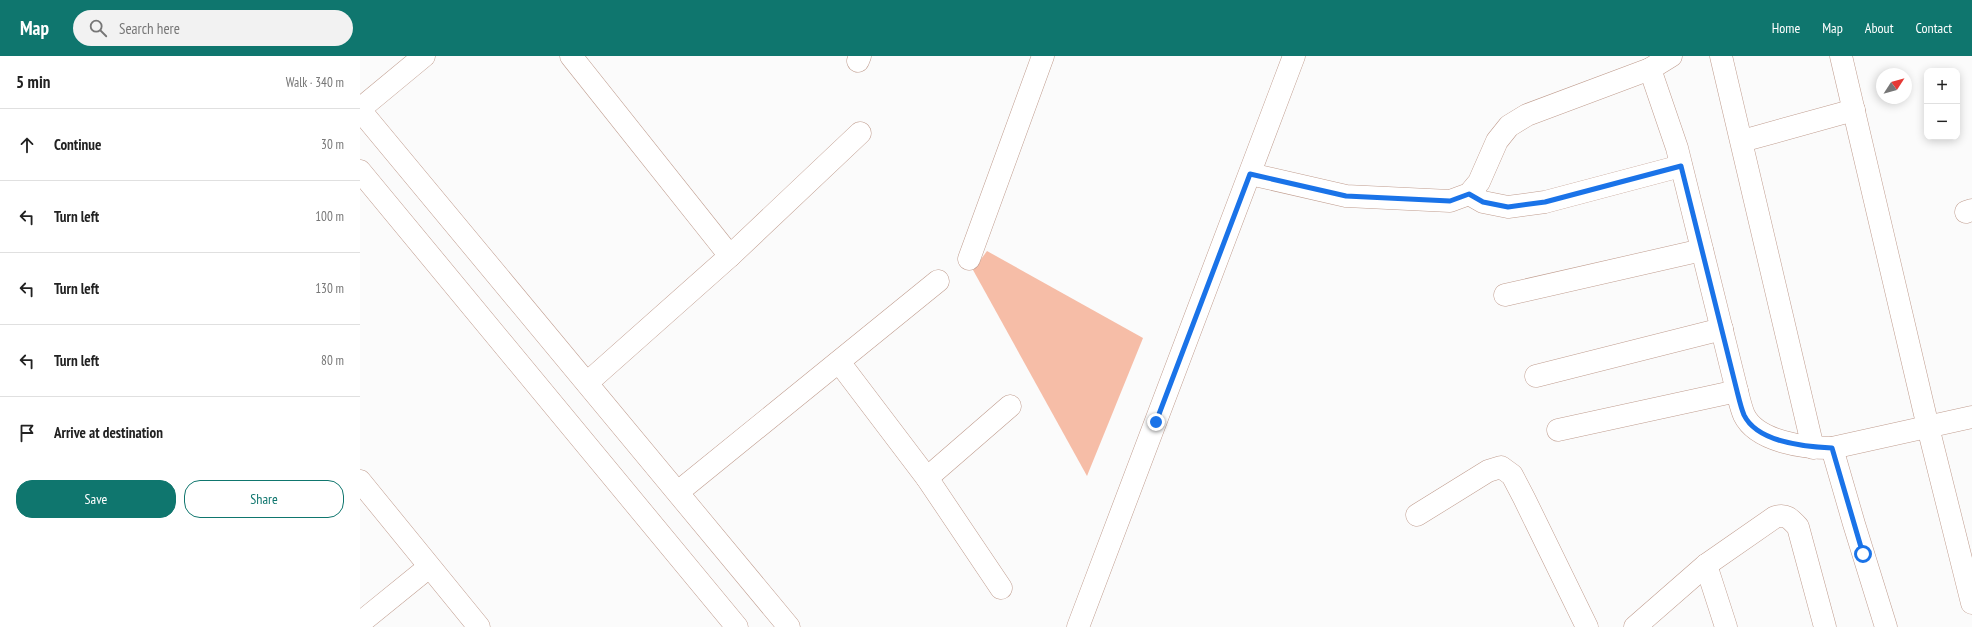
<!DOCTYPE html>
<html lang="en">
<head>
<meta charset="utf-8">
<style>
  body { margin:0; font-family:"PT Sans Narrow",sans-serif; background:#f2f2f2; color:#222 }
  .controls { position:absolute; right:12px; top:12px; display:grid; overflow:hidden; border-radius:8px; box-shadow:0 2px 10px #0003 }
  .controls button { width:36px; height:36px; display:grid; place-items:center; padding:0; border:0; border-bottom:1px solid #e0e0e0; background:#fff; color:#222; font:20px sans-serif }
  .compass { position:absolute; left:1516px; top:12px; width:36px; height:36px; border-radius:50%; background:#fff; box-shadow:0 2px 10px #0003; rotate:54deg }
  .stop { position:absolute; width:12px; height:12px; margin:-9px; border:3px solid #1a73e8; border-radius:50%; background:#fff }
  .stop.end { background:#1a73e8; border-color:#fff; box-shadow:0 1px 4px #0008 }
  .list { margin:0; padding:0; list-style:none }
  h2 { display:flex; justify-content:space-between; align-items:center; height:52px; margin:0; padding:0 16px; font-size:17px }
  h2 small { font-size:13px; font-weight:400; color:#767676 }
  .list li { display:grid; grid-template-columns:26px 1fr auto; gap:12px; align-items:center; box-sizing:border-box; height:72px; padding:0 16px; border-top:1px solid #e0e0e0 }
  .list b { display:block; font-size:15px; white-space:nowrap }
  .list em { font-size:13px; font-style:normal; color:#767676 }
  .actions { display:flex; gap:8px; padding:12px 16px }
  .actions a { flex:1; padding:9px 0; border:1px solid #0f766e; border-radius:16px; text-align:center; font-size:14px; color:#0f766e }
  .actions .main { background:#0f766e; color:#fff }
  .icon { flex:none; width:22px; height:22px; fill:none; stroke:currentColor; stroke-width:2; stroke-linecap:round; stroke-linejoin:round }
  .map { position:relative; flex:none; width:1612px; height:571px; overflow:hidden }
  header { display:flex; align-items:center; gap:24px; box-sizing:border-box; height:56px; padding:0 20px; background:#0f766e; color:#fff }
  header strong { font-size:19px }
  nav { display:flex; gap:22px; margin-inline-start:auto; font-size:14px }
  .search { width:280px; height:36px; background:#f2f2f2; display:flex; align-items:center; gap:10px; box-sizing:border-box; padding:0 14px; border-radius:22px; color:#767676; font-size:15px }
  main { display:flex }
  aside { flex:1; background:#fff }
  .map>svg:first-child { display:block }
  .green { fill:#f6bda7 }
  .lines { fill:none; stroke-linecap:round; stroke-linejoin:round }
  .minor-casing { stroke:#c09d8f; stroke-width:23 }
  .minor { stroke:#fff; stroke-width:22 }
  .route { stroke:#1a73e8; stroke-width:5 }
</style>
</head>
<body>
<header>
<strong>Map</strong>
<div class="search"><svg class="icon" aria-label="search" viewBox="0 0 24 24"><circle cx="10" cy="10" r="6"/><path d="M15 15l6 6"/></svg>Search here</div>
<nav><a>Home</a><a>Map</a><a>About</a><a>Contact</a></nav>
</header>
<main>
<aside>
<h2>5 min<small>Walk · 340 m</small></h2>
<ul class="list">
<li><svg class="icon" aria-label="ahead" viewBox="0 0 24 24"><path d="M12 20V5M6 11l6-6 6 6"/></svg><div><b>Continue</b></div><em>30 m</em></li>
<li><svg class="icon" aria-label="left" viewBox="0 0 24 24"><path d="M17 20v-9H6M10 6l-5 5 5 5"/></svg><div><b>Turn left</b></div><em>100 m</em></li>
<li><svg class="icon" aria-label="left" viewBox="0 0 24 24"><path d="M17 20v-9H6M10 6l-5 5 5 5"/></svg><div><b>Turn left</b></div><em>130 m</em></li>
<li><svg class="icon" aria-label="left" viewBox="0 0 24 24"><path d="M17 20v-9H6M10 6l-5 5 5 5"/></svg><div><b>Turn left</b></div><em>80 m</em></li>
<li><svg class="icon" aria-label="arrive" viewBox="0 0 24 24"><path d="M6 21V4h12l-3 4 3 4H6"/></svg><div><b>Arrive at destination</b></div></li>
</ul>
<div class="actions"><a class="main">Save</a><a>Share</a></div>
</aside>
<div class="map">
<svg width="1612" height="571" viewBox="0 0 1612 571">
  <rect width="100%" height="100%" fill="#fbfbfb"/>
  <polygon class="green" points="627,195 783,282 727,420 613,214"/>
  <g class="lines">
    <g class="minor-casing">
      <g id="minor">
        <polyline points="211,0 370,200"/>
        <polyline points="1361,0 1453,392"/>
        <polyline points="1481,0 1568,371 1612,547"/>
        <polyline points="498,5 500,0"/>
        <path d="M1290,13L1317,92L1377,335C1379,343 1381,352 1384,359C1397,386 1445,392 1472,392L1612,361"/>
        <polyline points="0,53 64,0"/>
        <polyline points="0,54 429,571"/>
        <polyline points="1382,85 1494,54"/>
        <polyline points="0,115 377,571"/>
        <polyline points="890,118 986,140 1090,145 1109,138 1119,126 1137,85 1149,70 1167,59 1290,13 1311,0"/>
        <polyline points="1109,138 1123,146 1148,151 1185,146 1321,110"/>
        <polyline points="1606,156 1612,154"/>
        <polyline points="609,203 683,0"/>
        <polyline points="1145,239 1342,194"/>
        <polyline points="479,306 567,422 641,532"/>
        <polyline points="1176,320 1362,273"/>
        <polyline points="227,327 370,200 500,77"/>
        <polyline points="1198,374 1377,335"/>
        <polyline points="1472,392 1494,468 1526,571"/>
        <polyline points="567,422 650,350"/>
        <polyline points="0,425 119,571"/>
        <polyline points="318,436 578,225"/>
        <polyline points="1057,459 1128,415 1141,411 1152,419 1164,442 1227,571"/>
        <polyline points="1346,509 1366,571"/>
        <polyline points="0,567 69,511"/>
        <polyline points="718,571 934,0"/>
        <path d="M1275,571L1346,509L1415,461C1426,458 1430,462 1438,471L1465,571"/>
      </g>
    </g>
    <use href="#minor" class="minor"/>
  </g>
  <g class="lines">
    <path class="route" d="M796,366L890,118L986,140L1090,145L1109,138L1123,146L1148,151L1185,146L1321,110L1377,335C1379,343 1381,352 1384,359C1397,386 1445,391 1472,392L1503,498"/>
  </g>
</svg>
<div class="controls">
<button>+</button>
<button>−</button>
</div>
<svg class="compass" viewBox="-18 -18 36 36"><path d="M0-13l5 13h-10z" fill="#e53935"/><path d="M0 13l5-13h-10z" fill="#767676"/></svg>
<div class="stop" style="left:1503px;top:498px"></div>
<div class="stop end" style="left:796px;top:366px"></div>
</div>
</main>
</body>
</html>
